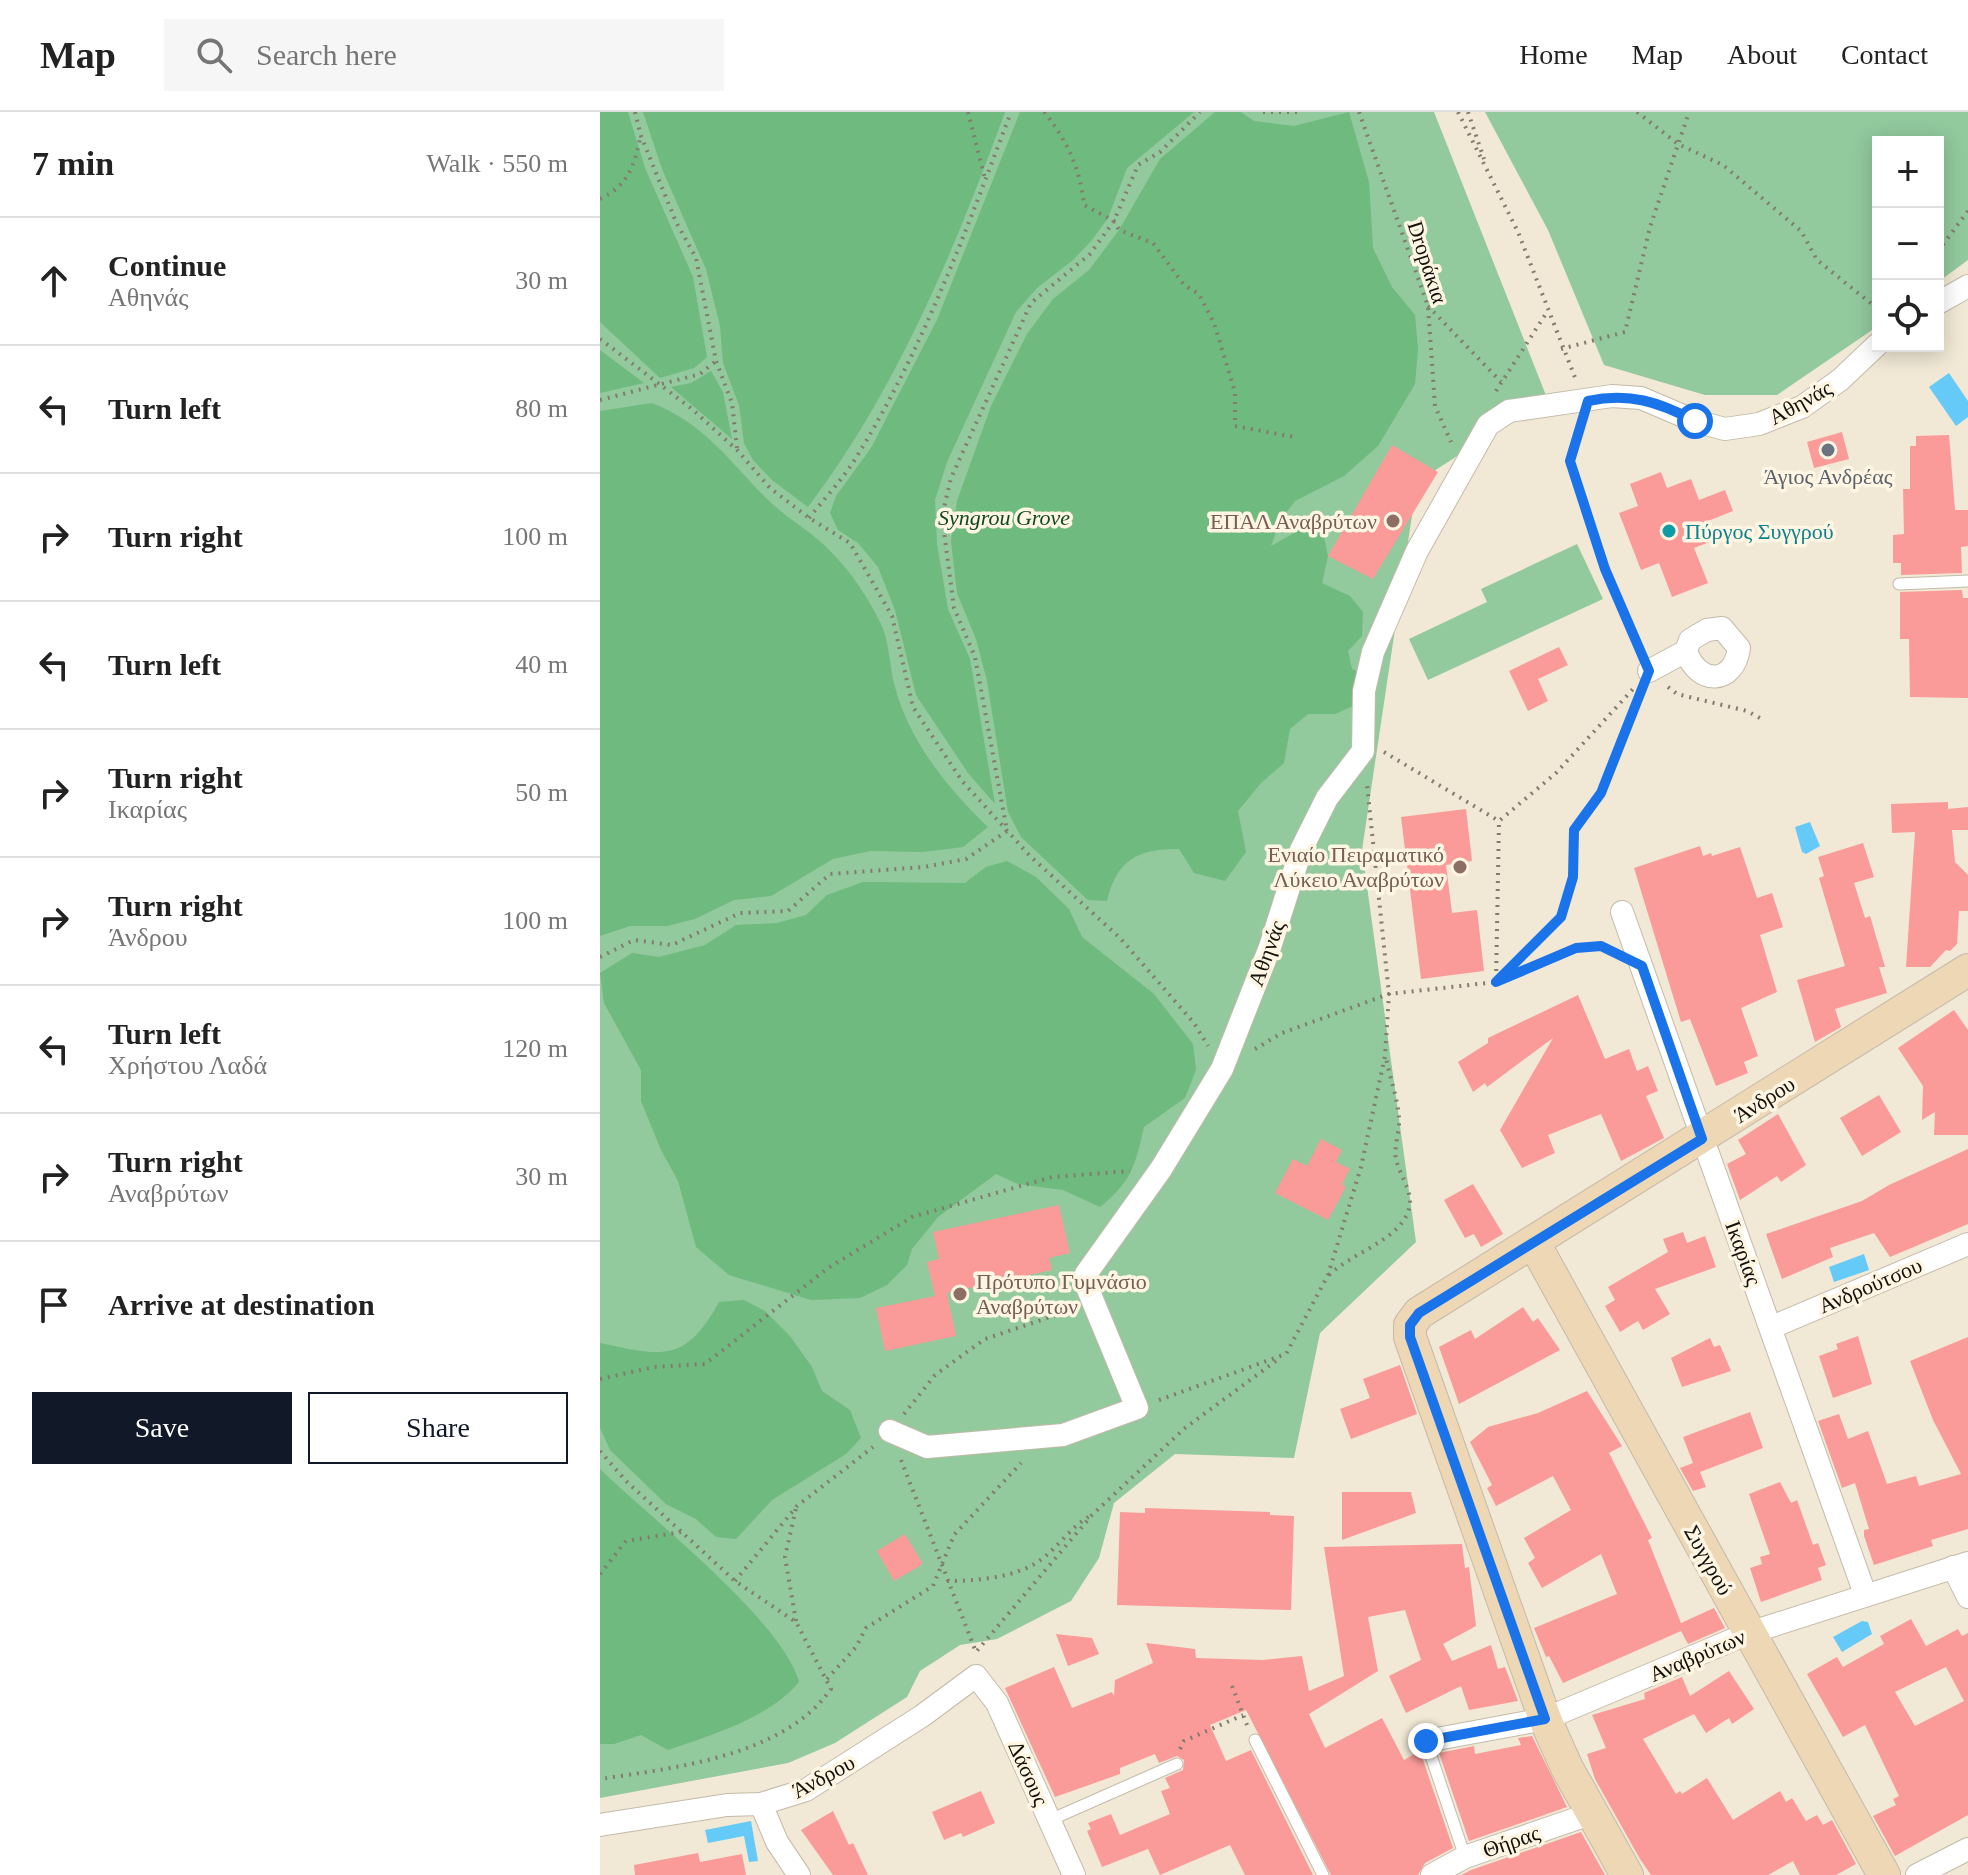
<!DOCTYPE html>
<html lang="en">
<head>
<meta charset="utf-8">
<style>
  body { margin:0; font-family:Georgia,serif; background:#f6f6f6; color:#222 }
  .controls { position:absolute; right:24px; top:24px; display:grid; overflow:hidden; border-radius:0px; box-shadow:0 4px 20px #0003 }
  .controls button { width:72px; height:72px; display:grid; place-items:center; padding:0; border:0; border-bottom:2px solid #e0e0e0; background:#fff; color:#222; font:40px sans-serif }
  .stop { position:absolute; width:24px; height:24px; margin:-18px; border:6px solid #1a73e8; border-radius:50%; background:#fff }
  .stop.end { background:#1a73e8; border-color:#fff; box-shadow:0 2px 8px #0008 }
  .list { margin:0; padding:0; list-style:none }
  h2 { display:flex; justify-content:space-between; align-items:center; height:104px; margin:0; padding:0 32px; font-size:34px }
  h2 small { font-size:26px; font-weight:400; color:#767676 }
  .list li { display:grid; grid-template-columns:52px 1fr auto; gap:24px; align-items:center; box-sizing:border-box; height:128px; padding:0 32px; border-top:2px solid #e0e0e0 }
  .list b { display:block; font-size:30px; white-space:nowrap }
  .list p { margin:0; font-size:26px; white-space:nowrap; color:#767676 }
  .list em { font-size:26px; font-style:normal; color:#767676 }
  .actions { display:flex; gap:16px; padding:24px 32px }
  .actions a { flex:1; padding:18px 0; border:2px solid #111827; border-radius:0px; text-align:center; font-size:28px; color:#111827 }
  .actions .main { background:#111827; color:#fff }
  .icon { flex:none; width:44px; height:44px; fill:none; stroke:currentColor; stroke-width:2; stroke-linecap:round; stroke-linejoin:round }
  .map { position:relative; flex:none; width:1368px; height:1763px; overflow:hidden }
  header { display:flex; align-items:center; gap:48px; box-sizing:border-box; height:112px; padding:0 40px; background:#fff; border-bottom:2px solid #e0e0e0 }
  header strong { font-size:38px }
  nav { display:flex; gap:44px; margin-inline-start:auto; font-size:28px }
  .search { width:560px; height:72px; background:#f6f6f6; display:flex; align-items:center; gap:20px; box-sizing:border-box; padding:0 28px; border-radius:0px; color:#767676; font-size:30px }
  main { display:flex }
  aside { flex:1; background:#fff }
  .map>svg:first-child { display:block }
  .green { fill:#92c99d }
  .forest { fill:#6eba7f }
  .water { fill:#66caf9 }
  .building { fill:#fa9b9a; fill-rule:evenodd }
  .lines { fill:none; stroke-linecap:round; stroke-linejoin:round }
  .lane-casing { stroke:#c3baa9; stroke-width:13 }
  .street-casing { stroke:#c3baa9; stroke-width:24 }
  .secondary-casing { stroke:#c3baa9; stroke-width:34 }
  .path { stroke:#827c6f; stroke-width:4; stroke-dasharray:2 6; stroke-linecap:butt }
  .lane { stroke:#fff; stroke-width:11 }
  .street { stroke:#fff; stroke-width:22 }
  .secondary { stroke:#edd7b5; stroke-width:32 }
  .route { stroke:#1a73e8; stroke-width:10 }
  .worship-dot { fill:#6b7280; stroke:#fef5e3; stroke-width:3 }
  .education-dot { fill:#8d6e63; stroke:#fef5e3; stroke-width:3 }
  .culture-dot { fill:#0f9aa8; stroke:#fef5e3; stroke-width:3 }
  .labels { text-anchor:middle; stroke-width:7; stroke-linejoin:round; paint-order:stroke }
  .street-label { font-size:22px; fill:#14110b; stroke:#fef5e3 }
  .worship-label { font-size:22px; fill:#5b616d; stroke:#fef5e3 }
  .park-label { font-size:22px; font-style:italic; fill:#104922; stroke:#fef5e3 }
  .education-label { font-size:22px; fill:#785e54; stroke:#fef5e3; text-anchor:end }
  .culture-label { font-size:22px; fill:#0d838f; stroke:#fef5e3; text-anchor:start }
</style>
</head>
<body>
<header>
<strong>Map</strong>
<div class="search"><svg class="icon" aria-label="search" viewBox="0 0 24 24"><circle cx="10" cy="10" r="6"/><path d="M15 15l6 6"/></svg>Search here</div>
<nav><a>Home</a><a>Map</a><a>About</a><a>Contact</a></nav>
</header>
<main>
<aside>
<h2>7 min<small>Walk · 550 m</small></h2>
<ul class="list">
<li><svg class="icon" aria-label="ahead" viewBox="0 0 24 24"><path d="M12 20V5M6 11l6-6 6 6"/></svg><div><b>Continue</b><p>Αθηνάς</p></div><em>30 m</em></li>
<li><svg class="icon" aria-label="left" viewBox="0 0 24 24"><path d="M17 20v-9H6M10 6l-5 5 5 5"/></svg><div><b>Turn left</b></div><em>80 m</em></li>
<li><svg class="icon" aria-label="right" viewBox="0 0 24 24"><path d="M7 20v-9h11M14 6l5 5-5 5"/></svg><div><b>Turn right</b></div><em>100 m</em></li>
<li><svg class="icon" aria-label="left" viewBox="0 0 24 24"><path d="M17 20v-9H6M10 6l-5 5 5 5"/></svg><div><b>Turn left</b></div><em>40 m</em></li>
<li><svg class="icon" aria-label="right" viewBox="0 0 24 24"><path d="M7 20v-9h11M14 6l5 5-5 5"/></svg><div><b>Turn right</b><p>Ικαρίας</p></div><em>50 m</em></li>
<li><svg class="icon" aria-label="right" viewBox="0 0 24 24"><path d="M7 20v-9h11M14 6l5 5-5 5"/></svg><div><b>Turn right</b><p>Άνδρου</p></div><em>100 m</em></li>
<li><svg class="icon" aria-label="left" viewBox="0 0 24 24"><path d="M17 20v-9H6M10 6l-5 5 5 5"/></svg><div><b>Turn left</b><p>Χρήστου Λαδά</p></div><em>120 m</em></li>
<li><svg class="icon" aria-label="right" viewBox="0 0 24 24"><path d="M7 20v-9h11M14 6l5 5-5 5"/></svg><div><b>Turn right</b><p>Αναβρύτων</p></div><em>30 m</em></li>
<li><svg class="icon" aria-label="arrive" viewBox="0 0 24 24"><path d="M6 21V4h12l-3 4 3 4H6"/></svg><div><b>Arrive at destination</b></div></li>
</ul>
<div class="actions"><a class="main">Save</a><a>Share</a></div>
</aside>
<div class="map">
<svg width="1368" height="1763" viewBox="0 0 1368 1763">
  <rect width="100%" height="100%" fill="#f1e8d5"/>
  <g class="green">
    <polygon points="0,0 834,0 947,286 817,370 762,738 816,1130 720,1221 694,1346 575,1342 514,1391 499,1446 471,1489 397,1527 360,1533 320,1559 307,1585 235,1631 188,1651 0,1686"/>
    <polygon points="885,0 1368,0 1368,148 1338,170 1338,30 1278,30 1278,214 1177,283 1105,283 1004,253 948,118"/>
    <polygon points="977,432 1003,487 828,568 809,527 887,490 881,477"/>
  </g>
  <g class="forest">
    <polygon points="0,0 28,0 45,56 93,165 107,245 94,256 60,266 0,210"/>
    <path d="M43,0H405C355,137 296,279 208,395L172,368L153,348L144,331L139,293L123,251L120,214L106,157L62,57Z"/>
    <polygon points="420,0 594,0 527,56 508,106 492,128 473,148 437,176 416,200 347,350 335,388 337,432 348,497 370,547 395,692 368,661 316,583 295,498 278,455 258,431 238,418 230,401 236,384 271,336 337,208"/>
    <path d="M615,0H641L654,9L694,14L749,0L769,70L773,136L792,175L815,203L818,237L815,272L778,334L744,364L695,389L680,409L671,434L703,416L723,420L728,444L722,471L750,484L763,500L762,524L748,539L752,557L762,562V590L735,602H708L690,617L684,651L661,671L638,699L646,740L625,769L594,761L579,737C538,736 516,749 507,789L488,788L421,725L408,700L387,569L376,527L357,481L351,429L357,389L391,294L427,222L453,187L489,158L519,118L560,47Z"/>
    <polygon points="0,238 44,271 0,281"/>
    <polygon points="111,259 123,280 132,327 71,275 91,271"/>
    <path d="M52,291C105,312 128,348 167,387C187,407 213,420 232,441C252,461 268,486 280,510C290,529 289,555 295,575C309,629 349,678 388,715L363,735L323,740L270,739L233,747L171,784L134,788L95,807L67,814H30L0,824V299Z"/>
    <path d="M407,749L436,765L469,797L482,825L554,882L593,932L596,958L585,986L544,1015C535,1054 532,1069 500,1095L463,1078L418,1072L396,1062L338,1105L312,1137L307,1153L287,1173L260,1186L211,1188L129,1163L96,1135L78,1069L61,1038L41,989V958L4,891L0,861L32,841L59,845L105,833L136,813L177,811L206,803L227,783L263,770L365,771L386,755Z"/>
    <path d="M144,1188L165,1199L190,1224L212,1255L222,1279L250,1298L261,1326L246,1342L172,1388L136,1427L116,1425L96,1407L66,1392L10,1338L0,1316V1231C62,1244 85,1252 119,1190Z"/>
    <path d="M0,1357C50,1406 182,1508 199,1570C169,1606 112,1623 68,1638L41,1623L14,1632H0Z"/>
  </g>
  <g class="water">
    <polygon points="1349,261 1368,289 1368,305 1356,314 1329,275"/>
    <polygon points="1210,710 1220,734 1206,742 1202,740 1195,715"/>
    <polygon points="1264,1142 1269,1158 1234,1170 1229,1155"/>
    <polygon points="1262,1509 1268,1510 1272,1522 1242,1540 1233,1525"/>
    <polygon points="151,1709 158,1749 149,1750 144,1724 108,1731 105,1718"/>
  </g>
  <g class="building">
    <polygon points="1242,320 1249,347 1214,356 1207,330"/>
    <polygon points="1349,323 1355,398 1368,398 1368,434 1361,435 1362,461 1301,463 1301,451 1293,451 1293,423 1304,422 1303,377 1310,377 1310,334 1316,334 1316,324"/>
    <polygon points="792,333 838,360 773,467 728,444"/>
    <polygon points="1061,360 1067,376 1091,367 1099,388 1125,378 1133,399 1108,409 1115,428 1094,436 1108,471 1072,485 1059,451 1041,458 1019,401 1038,394 1030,372"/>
    <polygon points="1362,478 1363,486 1368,486 1368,586 1310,585 1309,527 1300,527 1300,480"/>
    <polygon points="959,535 968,553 938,567 948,589 928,599 909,559"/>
    <polygon points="1348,690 1348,697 1368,695 1368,718 1352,718 1355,750 1368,763 1368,799 1359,799 1357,832 1350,839 1346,838 1330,855 1306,855 1315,720 1292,721 1291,692"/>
    <polygon points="866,697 872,749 846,753 852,801 877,798 884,859 821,867 801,705"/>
    <polygon points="1263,731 1274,765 1254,771 1265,806 1270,804 1285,855 1279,855 1287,881 1235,897 1241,915 1215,930 1197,868 1245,854 1219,766 1224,764 1218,745"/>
    <polygon points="1100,734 1103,744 1111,741 1112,744 1140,735 1157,786 1172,781 1183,815 1160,823 1177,880 1141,896 1158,944 1144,950 1148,961 1116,974 1090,907 1081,910 1034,756"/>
    <polygon points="978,883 1005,947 1029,937 1037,959 1048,954 1058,979 1046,984 1064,1026 1021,1049 1001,1002 948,1023 955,1041 922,1056 900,1018 953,926 887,975 885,971 873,980 858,950 888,931 888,926"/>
    <polygon points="1354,898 1368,918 1368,1023 1334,1023 1335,1000 1322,1008 1323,974 1298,936"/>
    <polygon points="1279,983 1301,1020 1262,1044 1240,1006"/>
    <polygon points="1178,1002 1206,1053 1181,1070 1177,1064 1140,1088 1127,1052 1146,1042 1138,1028"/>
    <polygon points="721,1027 742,1038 736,1050 750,1057 742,1072 746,1075 728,1108 675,1081 693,1047 707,1054"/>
    <polygon points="1368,1037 1368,1112 1290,1145 1274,1121 1230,1136 1233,1145 1182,1167 1166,1122 1262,1089 1289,1073"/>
    <polygon points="873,1072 903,1122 881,1135 874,1122 865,1126 844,1088"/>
    <polygon points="459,1093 470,1141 449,1146 452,1158 347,1181 356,1224 285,1239 276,1196 335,1184 327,1150 339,1147 333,1120"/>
    <polygon points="1083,1120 1087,1131 1105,1124 1116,1155 1055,1177 1070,1202 1043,1218 1038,1209 1020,1220 1005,1194 1015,1188 1008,1175 1068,1140 1063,1127"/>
    <polygon points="923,1195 933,1210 938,1206 960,1238 859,1292 839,1235 871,1218 875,1227"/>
    <polygon points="1258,1224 1272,1272 1233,1286 1219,1244 1238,1237 1236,1232"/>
    <polygon points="1368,1225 1368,1417 1331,1428 1333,1434 1274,1453 1264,1424 1264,1418 1269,1417 1255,1371 1242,1376 1218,1309 1239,1302 1248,1327 1268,1319 1287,1372 1316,1364 1319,1374 1361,1362 1333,1308 1310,1249"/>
    <polygon points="1110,1226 1114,1235 1120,1233 1131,1259 1082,1275 1071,1246"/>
    <polygon points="800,1253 817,1302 751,1327 740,1297 770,1286 763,1267"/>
    <polygon points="987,1279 1022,1334 1009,1341 1052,1426 1048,1428 1081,1511 1114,1496 1125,1516 1088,1532 1081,1519 963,1571 949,1544 946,1545 934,1516 1017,1482 1001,1442 942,1476 928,1451 935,1446 924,1426 971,1398 953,1364 896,1394 887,1376 892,1373 870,1330 888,1315 938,1301"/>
    <polygon points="1150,1300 1163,1336 1100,1360 1106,1375 1093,1379 1080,1356 1093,1351 1083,1325"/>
    <polygon points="1180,1370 1191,1391 1197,1388 1213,1433 1218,1431 1226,1453 1218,1456 1222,1468 1161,1490 1150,1456 1162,1452 1160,1445 1170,1442 1149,1382"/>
    <polygon points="742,1380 811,1380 816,1401 742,1428"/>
    <polygon points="545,1396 670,1400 670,1403 694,1404 691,1498 517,1493 520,1400 545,1401"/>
    <polygon points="305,1422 323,1452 294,1469 277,1439"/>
    <polygon points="862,1432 865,1456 869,1455 876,1514 843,1532 852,1549 891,1533 898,1557 905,1555 918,1589 869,1598 861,1574 806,1601 789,1564 821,1548 805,1498 768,1505 778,1559 709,1602 725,1636 782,1606 804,1648 818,1640 821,1642 853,1736 825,1751 818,1763 731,1763 646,1598 610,1613 626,1649 651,1638 713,1763 645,1763 630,1733 560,1763 548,1737 502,1755 487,1719 491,1717 488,1711 511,1702 520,1723 570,1702 561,1679 570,1676 565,1666 583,1658 584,1648 577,1644 559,1651 555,1642 520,1656 520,1662 455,1685 405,1576 454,1555 472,1596 512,1580 514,1584 515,1568 553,1551 546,1531 595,1537 596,1546 663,1548 702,1544 709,1579 744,1564 724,1435"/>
    <path d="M1311,1507L1326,1534L1358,1517L1362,1524L1368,1521V1703L1295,1744L1273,1704L1296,1693L1293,1687L1299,1684L1265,1613L1243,1625L1207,1562L1237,1545L1243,1555L1284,1532L1280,1524ZM1346,1555L1364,1589L1315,1614L1295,1580Z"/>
    <polygon points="456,1522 492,1526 499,1542 468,1554"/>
    <polygon points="1129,1559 1154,1597 1132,1612 1129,1606 1106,1621 1094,1602 1043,1627 1076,1682 1080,1679 1082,1682 1107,1666 1133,1708 1180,1679 1186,1690 1192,1686 1206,1709 1217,1703 1223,1713 1232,1708 1256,1752 1236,1763 1200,1763 1193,1749 1168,1763 1051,1763 1040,1747 995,1667 987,1642 1006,1636 992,1603 1045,1587 1044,1581 1082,1565 1090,1584"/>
    <polygon points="932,1624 967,1695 869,1729 839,1641 874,1634 875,1642 921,1633 918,1626"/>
    <polygon points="381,1679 395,1711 363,1725 361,1721 344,1728 332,1700"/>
    <polygon points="233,1699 249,1733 253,1731 268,1763 233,1763 201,1718"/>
    <polygon points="981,1720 1005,1763 861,1763 871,1758"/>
    <polygon points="98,1741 100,1750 142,1742 146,1763 35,1763 34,1753"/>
  </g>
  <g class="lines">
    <g class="lane-casing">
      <g id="lane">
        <polyline points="1299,472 1368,469"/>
        <polyline points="655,1628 723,1763"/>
        <polyline points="826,1629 865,1745"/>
        <polyline points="450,1708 577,1652"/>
      </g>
    </g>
    <g class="street-casing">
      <g id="street">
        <polyline points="1338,191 1368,174"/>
        <path d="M1049,559L1086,539L1090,528L1107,518L1122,516L1139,536C1134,573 1098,574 1086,539"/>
        <polyline points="1022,800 1265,1482"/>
        <polyline points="1172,1215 1368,1132"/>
        <polyline points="290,1319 327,1335 463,1323 537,1296 487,1175 486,1162 561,1057 622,957 670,835 701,738 727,686 763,639 764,579 773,540 817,439 888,313 909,299 1012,284 1041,286 1095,309 1125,317 1159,312 1202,295 1240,268 1278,232"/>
        <polyline points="1353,1455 1368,1485"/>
        <polyline points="826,1629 945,1607 1149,1521 1368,1451"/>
        <polyline points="161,1692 177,1730 199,1763"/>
        <polyline points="0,1713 127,1693 161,1692 206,1678 322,1604 376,1564 397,1591 474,1763"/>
        <polyline points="832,1763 865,1745 993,1701"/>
        <polyline points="1317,1763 1368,1737"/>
      </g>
    </g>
    <g class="secondary-casing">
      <g id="secondary">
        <polyline points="935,1133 1284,1763"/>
        <polyline points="1027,1763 967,1656 945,1607 810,1225 810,1213 819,1201 1368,858"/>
      </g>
    </g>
    <g class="path">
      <polyline points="35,0 41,24 76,110 96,146 116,249 132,291 137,336"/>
      <polyline points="368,0 385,67"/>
      <path d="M444,0C467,28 480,56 484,93L514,109L519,118L553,131L584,173L599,182L614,211L635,280V314L694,325"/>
      <polyline points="663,0 699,0"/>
      <polyline points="759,0 828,194 835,294 851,330"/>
      <polyline points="858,0 918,120 976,268"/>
      <polyline points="868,0 884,47"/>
      <polyline points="1037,0 1078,32 1123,53 1201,119 1217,148 1278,197"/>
      <path d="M0,87C27,74 34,55 40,27"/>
      <polyline points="1338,139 1368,99"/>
      <polyline points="828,194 901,270"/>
      <polyline points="0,227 92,297 138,339 170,376 209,406 250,431 292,504 313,595 362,669 430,744 520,826 594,911 608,934"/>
      <polyline points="961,237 1025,220 1050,115 1089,0"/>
      <polyline points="896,279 947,200"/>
      <polyline points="0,288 100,262 116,249"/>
      <polyline points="984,309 970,349 1005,457 1039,538"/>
      <path d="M209,406C224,387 241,369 254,349C322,240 366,119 411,0"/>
      <polyline points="1068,575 1077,582 1147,599 1160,606"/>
      <polyline points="784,640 899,709 956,661 1034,576"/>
      <polyline points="0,845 34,828 72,833 140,801 188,799 230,762 324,755 366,747 407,719 375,545 354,496 342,404 351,366 431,191 490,142 514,109 538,53 560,40 600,0"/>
      <path d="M898,869C931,857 978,822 1013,839"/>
      <polyline points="896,870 961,805 973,765 974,718 1001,681 1040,580"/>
      <polyline points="655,937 682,921 789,882 896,870 899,709"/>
      <path d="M729,1163C749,1144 783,1133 800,1113C820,1089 805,1075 797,1051C792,1038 800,1021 799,1007C798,987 790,966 786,946"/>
      <polyline points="0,1267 54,1255 105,1252 228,1156 312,1105 452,1065 530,1059"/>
      <polyline points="559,1288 686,1242 728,1163 761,1055 785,944 789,882 767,673"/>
      <polyline points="304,1302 335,1263 385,1227 471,1198"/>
      <path d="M0,1339L26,1369L135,1469L196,1510L231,1577C184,1644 75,1656 0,1667"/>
      <polyline points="301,1348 376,1540 492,1403 585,1316 680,1246"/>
      <polyline points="0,1462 26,1429 81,1420"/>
      <polyline points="135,1469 197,1394 273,1335"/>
      <path d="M347,1469C375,1469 415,1466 439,1449C458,1436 469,1416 490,1404"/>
      <polyline points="196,1509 185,1445 196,1396"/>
      <polyline points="227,1567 256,1535 266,1516 333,1474 354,1423 421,1351"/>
      <polyline points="632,1574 647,1613"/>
      <polyline points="580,1637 584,1629 643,1603"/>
    </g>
    <use href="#lane" class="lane"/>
    <use href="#street" class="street"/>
    <use href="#secondary" class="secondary"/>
  </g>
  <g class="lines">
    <path class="route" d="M826,1629L945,1607L810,1225V1213L819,1201L1102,1027L1042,854L1001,834L976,836L896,870L961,805L973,765L974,718L1001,681L1049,559L1005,457L970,349L988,289C1029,280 1059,290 1095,309"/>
  </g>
  <circle class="worship-dot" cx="1228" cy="338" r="8"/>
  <g class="education-dot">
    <circle cx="793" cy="409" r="8"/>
    <circle cx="860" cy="755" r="8"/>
    <circle cx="360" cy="1182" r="8"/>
  </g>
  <circle class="culture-dot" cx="1069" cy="419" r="8"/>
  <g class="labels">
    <g class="street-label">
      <text transform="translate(828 150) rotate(72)" y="8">Dropάκια</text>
      <text transform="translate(1200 290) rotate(-29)" y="8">Αθηνάς</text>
      <text transform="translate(666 841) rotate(-70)" y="8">Αθηνάς</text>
      <text transform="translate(1164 987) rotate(-32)" y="8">Άνδρου</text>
      <text transform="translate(1144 1141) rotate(70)" y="8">Ικαρίας</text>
      <text transform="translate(1270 1173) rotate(-23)" y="8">Ανδρούτσου</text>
      <text transform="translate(1109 1448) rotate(61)" y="8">Συγγρού</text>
      <text transform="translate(1097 1543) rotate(-23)" y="8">Αναβρύτων</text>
      <text transform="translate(429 1661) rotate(66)" y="8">Δάσους</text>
      <text transform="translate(223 1664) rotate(-28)" y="8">Άνδρου</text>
      <text transform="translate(911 1729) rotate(-19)" y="8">Θήρας</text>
    </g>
    <g class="worship-label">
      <text x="1228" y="372">Άγιος Ανδρέας</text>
    </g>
    <g class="park-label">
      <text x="404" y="413">Syngrou Grove</text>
    </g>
    <g class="education-label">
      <text x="777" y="417">ΕΠΑΛ Αναβρύτων</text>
      <text x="844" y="750">Ενιαίο Πειραματικό<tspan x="844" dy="25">Λύκειο Αναβρύτων</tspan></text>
      <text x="376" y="1177" text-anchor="start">Πρότυπο Γυμνάσιο<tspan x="376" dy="25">Αναβρύτων</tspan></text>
    </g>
    <g class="culture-label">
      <text x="1085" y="427">Πύργος Συγγρού</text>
    </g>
  </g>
</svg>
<div class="controls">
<button>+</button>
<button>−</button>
<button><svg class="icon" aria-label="locate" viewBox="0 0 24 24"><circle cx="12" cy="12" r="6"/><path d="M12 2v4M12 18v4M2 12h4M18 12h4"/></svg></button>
</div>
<div class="stop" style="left:1095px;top:309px"></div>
<div class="stop end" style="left:826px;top:1629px"></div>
</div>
</main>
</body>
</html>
